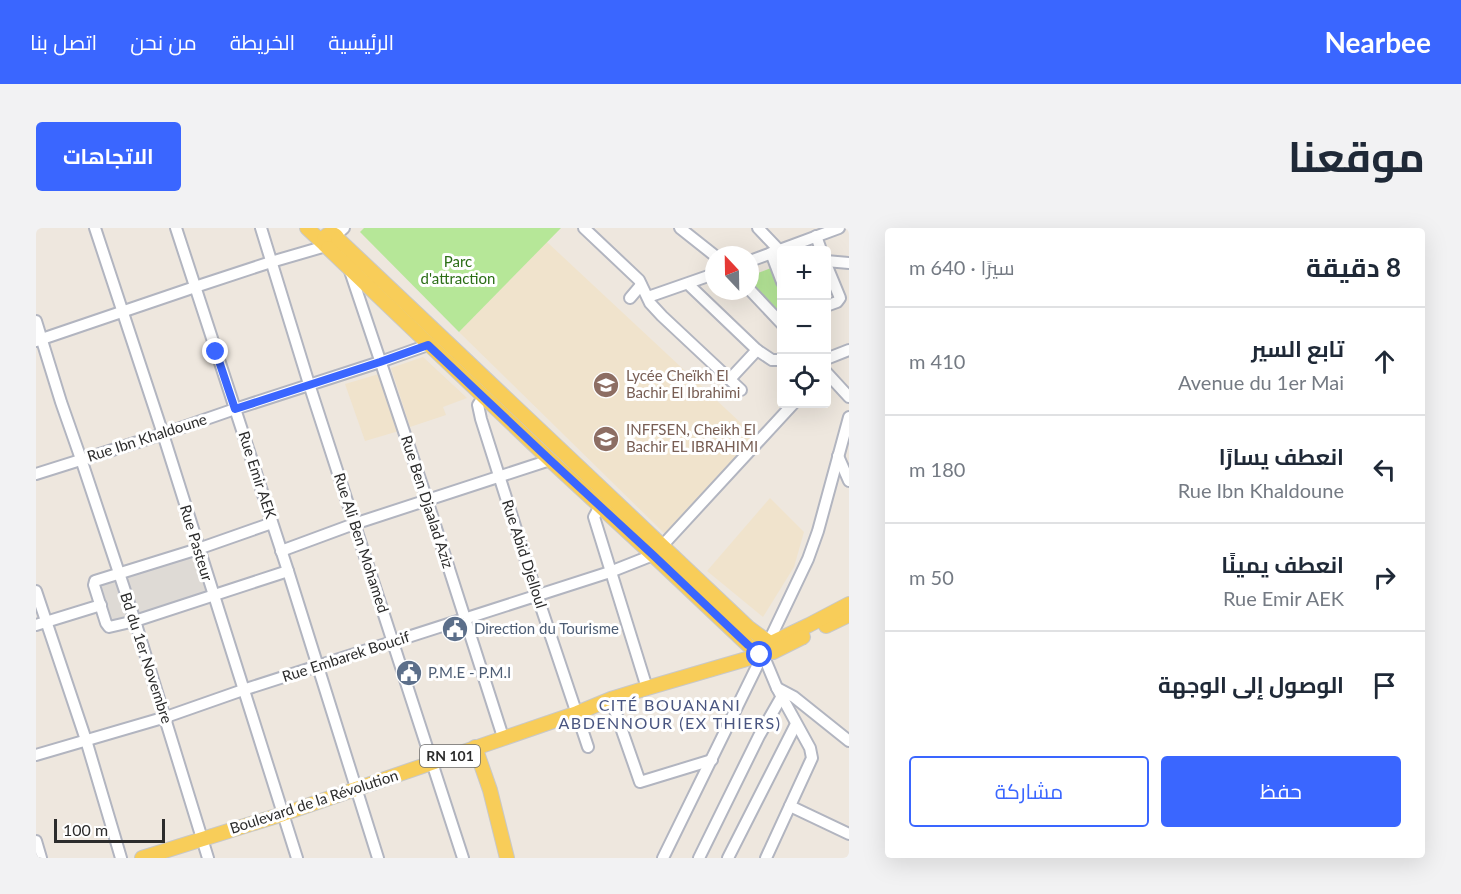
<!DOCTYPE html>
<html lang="ar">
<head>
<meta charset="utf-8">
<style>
  body { margin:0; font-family:Lato,Cairo,sans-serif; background:#f2f2f3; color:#1f2937; direction:rtl }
  .controls { position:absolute; right:18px; top:18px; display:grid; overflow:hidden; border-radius:6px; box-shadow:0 6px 24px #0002 }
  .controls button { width:54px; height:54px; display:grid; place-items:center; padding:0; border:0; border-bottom:2px solid #e0e1e3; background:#fff; color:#1f2937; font:30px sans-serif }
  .compass { position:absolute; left:669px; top:18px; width:54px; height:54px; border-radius:50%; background:#fff; box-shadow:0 6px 24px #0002; rotate:338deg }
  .scale { position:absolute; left:18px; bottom:15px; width:111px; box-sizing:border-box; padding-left:6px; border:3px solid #2c2c2c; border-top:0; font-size:16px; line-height:21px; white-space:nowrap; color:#2c2c2c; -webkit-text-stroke:4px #fff; paint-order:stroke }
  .stop { position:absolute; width:18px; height:18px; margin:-14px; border:4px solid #3a66ff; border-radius:50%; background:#fff }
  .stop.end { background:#3a66ff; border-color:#fff; box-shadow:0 2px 6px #0008 }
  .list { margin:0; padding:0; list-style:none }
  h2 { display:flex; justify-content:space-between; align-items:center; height:78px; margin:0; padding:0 24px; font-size:26px }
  h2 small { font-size:20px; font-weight:400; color:#747a83 }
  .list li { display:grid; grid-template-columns:39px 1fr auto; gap:18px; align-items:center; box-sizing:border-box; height:108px; padding:0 24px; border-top:2px solid #e0e1e3 }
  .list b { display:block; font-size:22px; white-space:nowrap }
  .list p { margin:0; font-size:20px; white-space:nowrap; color:#747a83 }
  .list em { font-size:20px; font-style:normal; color:#747a83 }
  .actions { display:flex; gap:12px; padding:18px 24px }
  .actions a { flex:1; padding:14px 0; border:2px solid #3a66ff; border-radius:6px; text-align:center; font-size:21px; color:#3a66ff }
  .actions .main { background:#3a66ff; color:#fff }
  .icon { flex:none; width:33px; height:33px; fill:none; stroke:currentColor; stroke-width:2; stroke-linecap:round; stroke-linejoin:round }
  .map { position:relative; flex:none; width:813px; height:630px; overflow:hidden; direction:ltr; border-radius:6px }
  header { display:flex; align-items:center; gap:36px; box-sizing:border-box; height:84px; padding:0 30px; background:#3a66ff; color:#fff }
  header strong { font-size:28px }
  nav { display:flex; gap:33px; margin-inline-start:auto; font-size:21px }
  .intro { display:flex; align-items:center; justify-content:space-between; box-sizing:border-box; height:144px; padding:0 36px }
  h1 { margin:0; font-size:42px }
  .button { padding:15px 27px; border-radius:6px; background:#3a66ff; color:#fff; font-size:21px; font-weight:700 }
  main { display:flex; gap:36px; padding:0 36px }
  aside { flex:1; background:#fff; border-radius:6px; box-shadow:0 6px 24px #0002 }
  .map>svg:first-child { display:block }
  .education { fill:#f0e3cc }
  .green { fill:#b6e798 }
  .plaza { fill:#dedad5 }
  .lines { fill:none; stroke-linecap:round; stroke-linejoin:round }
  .minor-casing { stroke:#b2b5c0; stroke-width:14 }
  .major-casing { stroke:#c8c8c8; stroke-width:16 }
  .minor { stroke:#fff; stroke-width:10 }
  .major { stroke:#f8cd59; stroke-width:14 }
  .route { stroke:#3a66ff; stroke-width:8 }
  .labels { text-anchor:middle; stroke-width:6; stroke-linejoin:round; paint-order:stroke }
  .shield { fill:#fff; stroke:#6b6b6b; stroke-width:1.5 }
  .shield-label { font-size:14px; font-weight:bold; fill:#2c2c2c }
  .park-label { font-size:15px; fill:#2c6e17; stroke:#fff }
  .education-label { font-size:15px; fill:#785e54; stroke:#fff; text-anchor:start }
  .street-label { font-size:15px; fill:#2c2c2c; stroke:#fff }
  .service-label { font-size:15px; fill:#4e5e75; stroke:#fff; text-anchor:start }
  .neighbourhood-label { font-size:16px; letter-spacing:1.5px; fill:#495580; stroke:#fff }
</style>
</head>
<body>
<header>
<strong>Nearbee</strong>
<nav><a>الرئيسية</a><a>الخريطة</a><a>من نحن</a><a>اتصل بنا</a></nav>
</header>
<div class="intro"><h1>موقعنا</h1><a class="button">الاتجاهات</a></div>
<main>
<aside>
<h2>8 دقيقة<small>سيرًا · 640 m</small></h2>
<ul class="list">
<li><svg class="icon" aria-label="ahead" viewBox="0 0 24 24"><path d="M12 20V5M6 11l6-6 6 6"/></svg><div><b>تابع السير</b><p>Avenue du 1er Mai</p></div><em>410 m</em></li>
<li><svg class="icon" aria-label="left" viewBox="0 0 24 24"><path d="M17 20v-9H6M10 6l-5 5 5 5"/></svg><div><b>انعطف يسارًا</b><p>Rue Ibn Khaldoune</p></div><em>180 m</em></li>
<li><svg class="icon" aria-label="right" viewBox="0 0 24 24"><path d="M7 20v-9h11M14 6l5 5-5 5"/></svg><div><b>انعطف يمينًا</b><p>Rue Emir AEK</p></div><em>50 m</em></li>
<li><svg class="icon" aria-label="arrive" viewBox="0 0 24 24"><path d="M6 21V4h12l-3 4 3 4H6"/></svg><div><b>الوصول إلى الوجهة</b></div></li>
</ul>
<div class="actions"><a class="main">حفظ</a><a>مشاركة</a></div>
</aside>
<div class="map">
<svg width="813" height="630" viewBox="0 0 813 630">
  <rect width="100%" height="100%" fill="#eee7de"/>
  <g class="education">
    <polygon points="511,14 721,210 629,306 423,104"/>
    <polygon points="387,129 431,170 407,179 410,187 374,199 355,140"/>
    <polygon points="343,146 363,203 329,213 309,156"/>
    <polygon points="734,270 768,304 758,339 727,389 671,343"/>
  </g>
  <g class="green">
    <polygon points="328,0 525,0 423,104 324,4"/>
    <polygon points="735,40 745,67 745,92 714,59 714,48"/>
  </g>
  <g class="plaza">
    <polygon points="161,325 175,367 101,391 87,348"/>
    <polygon points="81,346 94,390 75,397 61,353"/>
  </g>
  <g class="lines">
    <g class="minor-casing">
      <g id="minor">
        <polyline points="59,0 127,206 261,630"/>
        <polyline points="140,0 252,343 342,630"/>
        <polyline points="225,0 273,156 427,630"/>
        <polyline points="548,0 603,52 614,75 626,88 705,162"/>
        <polyline points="644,0 678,27"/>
        <polyline points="722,0 743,22"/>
        <polyline points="299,8 308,0"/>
        <polyline points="780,8 785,22"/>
        <polyline points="735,25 746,54"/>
        <polyline points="714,33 803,0"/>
        <polyline points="790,33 813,35"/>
        <polyline points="790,36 804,70 801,74 790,78"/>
        <polyline points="314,43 391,272 467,509"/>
        <polyline points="652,56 721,122 736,132 746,132"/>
        <polyline points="714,62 746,96"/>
        <polyline points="612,69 678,46"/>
        <polyline points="594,70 605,57"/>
        <polyline points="0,93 25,174 45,231 99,393 172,630"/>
        <polyline points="0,113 159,59 235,34 290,18"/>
        <polyline points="790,131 813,122"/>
        <polyline points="790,144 813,169"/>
        <polyline points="694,151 721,122"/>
        <polyline points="448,168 442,177 445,191 501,367 552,519"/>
        <polyline points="802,228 813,253"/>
        <polyline points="0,246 127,206 199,181 344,134 392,117"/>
        <polyline points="564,278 558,289 611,460"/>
        <polyline points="236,295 162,321 59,353 58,357 70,395 73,399 99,393 252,343"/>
        <polyline points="626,318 757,176"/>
        <polyline points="245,323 318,296 514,232"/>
        <polyline points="0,363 50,512 85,630"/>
        <polyline points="0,397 65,377"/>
        <polyline points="733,413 772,331 782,303 813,189"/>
        <polyline points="728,429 741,460 774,520 776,530 730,630"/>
        <polyline points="741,460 758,469 813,513"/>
        <polyline points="575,471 604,554 676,532"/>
        <polyline points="0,527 130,489 207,462 574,344 617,327"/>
        <polyline points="754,578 813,606"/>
        <polyline points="0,613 5,630"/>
        <polyline points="627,630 726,428"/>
        <polyline points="663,630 723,508 746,468"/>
        <polyline points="692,630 760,496"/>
      </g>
    </g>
    <g class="major-casing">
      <g id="major">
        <polyline points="271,0 289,17"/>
        <circle cx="295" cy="13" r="7"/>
        <polyline points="302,11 713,400 731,413"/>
        <polyline points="292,20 514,232 617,327 712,417 718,421 722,421"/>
        <polyline points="790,398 813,387"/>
        <polyline points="735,415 773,397 813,376"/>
        <polyline points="737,424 767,409"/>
        <polyline points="439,519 454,562 471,630"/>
        <polyline points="106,630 247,586 541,485 575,471 611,460 714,430 723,425"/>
      </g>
    </g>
    <use href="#minor" class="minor"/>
    <use href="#major" class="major"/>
  </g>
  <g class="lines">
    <polyline class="route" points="180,124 199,181 344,134 392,117 514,232 617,327 712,417 718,421 722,421 724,427"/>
  </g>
  <defs>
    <g id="school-disc" transform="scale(1.35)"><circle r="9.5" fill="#8d6e63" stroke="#fff"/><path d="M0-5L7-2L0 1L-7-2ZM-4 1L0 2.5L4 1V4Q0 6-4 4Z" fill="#fff"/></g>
    <g id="university-disc" transform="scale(1.35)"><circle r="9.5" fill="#8d6e63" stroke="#fff"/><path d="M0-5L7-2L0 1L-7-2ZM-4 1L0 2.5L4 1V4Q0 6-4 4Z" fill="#fff"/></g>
    <g id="civic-disc" transform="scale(1.35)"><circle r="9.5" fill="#5c6f8a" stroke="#fff"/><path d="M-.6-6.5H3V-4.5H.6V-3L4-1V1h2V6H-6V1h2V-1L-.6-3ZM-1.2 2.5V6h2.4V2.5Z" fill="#fff"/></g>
  </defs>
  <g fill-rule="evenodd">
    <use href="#school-disc" x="570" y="157"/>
    <use href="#university-disc" x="570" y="211"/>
    <use href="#civic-disc" x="419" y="401"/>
    <use href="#civic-disc" x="373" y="445"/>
  </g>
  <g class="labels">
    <rect class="shield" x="384" y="517" width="60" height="22" rx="4.5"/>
    <g class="shield-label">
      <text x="414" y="533">RN 101</text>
    </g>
    <g class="park-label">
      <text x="422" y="39">Parc<tspan x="422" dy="17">d'attraction</tspan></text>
    </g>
    <g class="education-label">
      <text x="590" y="153">Lycée Cheïkh El<tspan x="590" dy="17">Bachir El Ibrahimi</tspan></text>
      <text x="590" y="207">INFFSEN, Cheikh El<tspan x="590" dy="17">Bachir EL IBRAHIMI</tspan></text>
    </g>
    <g class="street-label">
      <text transform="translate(111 210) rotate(-18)" y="5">Rue Ibn Khaldoune</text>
      <text transform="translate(221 247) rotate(72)" y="5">Rue Emir AEK</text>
      <text transform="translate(391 274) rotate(72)" y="5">Rue Ben Djaalad Aziz</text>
      <text transform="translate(160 315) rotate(73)" y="5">Rue Pasteur</text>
      <text transform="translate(325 315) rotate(72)" y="5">Rue Ali Ben Mohamed</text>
      <text transform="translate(488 326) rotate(72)" y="5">Rue Abid Djelloul</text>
      <text transform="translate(310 429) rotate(-18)" y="5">Rue Embarek Boucif</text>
      <text transform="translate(110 430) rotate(72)" y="5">Bd du 1er Novembre</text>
      <text transform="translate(278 574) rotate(-18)" y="5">Boulevard de la Révolution</text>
    </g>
    <g class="service-label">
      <text x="438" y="406">Direction du Tourisme</text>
      <text x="392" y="450">P.M.E - P.M.I</text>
    </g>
    <g class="neighbourhood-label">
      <text x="634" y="483">CITÉ BOUANANI<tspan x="634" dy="18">ABDENNOUR (EX THIERS)</tspan></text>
    </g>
  </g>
</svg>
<div class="controls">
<button>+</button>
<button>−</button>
<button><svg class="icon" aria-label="locate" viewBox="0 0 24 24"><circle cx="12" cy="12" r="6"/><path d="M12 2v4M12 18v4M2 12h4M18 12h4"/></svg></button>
</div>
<svg class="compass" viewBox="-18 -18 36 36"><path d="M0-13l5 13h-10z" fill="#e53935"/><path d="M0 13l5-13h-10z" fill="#747a83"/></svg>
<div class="scale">100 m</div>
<div class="stop" style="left:724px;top:427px"></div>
<div class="stop end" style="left:180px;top:124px"></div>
</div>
</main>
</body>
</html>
